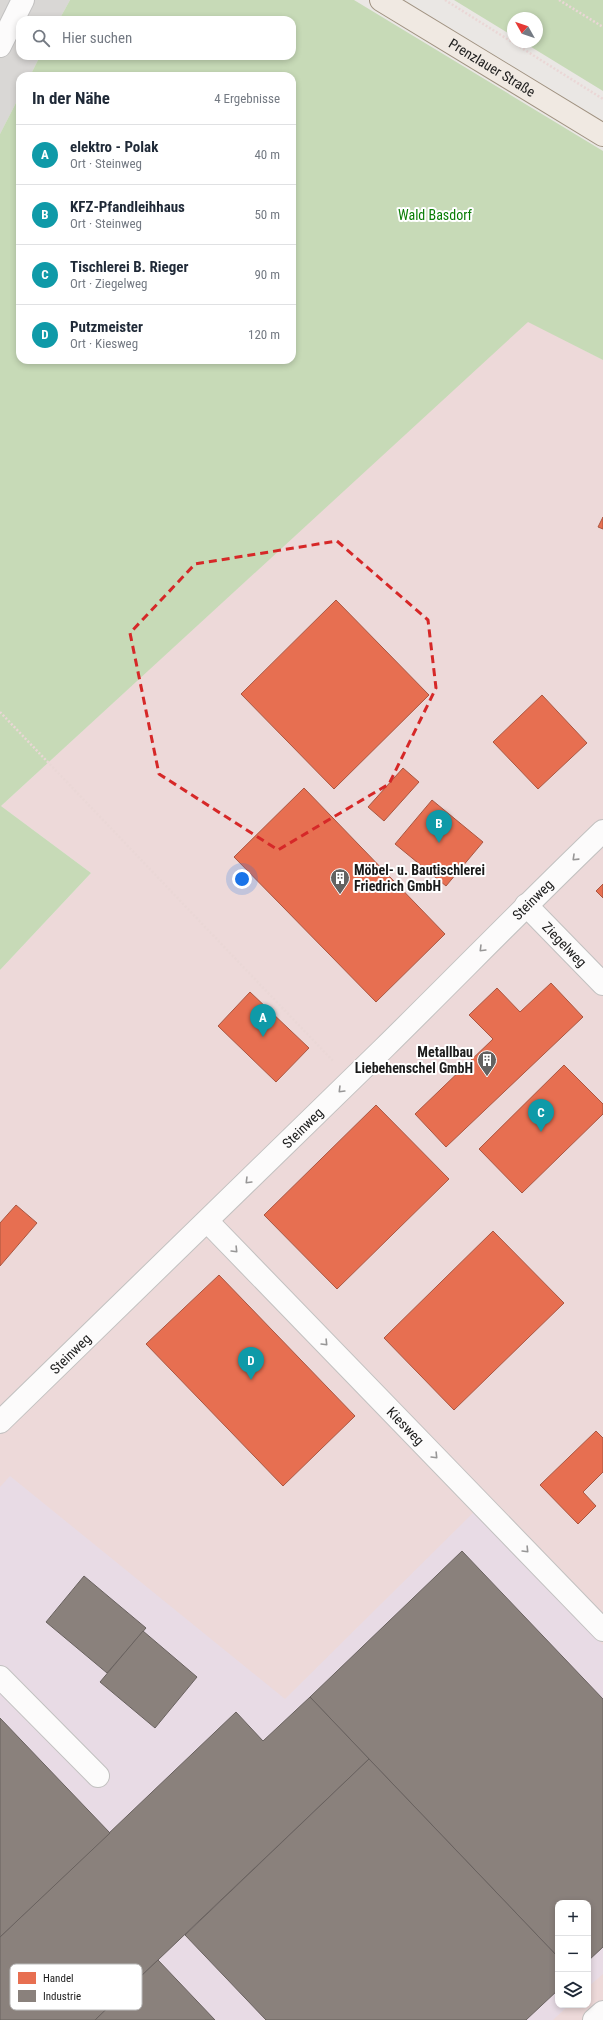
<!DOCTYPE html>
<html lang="de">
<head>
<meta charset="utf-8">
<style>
  body { margin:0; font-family:"Roboto Condensed",sans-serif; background:#f2f2f3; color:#1f2937 }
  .controls { position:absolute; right:12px; bottom:12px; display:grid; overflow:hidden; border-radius:8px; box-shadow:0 2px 6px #0003 }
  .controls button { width:36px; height:36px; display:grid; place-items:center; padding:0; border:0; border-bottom:1px solid #e0e1e3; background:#fff; color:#1f2937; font:20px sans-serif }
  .compass { position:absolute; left:507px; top:12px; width:36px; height:36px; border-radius:50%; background:#fff; box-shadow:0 2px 6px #0003; rotate:310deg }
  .you { position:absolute; left:242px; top:879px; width:14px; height:14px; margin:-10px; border:3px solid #fff; border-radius:50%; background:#1a73e8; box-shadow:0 0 0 6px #1a73e833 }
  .badge { display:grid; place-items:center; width:26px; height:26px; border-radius:50%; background:#1a73e8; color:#fff; font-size:13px; font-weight:700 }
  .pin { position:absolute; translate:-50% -33px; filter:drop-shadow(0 1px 2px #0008) }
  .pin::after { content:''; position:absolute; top:21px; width:14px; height:12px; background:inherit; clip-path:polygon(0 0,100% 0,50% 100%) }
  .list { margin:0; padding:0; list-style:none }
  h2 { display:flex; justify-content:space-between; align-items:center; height:52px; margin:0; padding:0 16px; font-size:17px }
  h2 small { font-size:13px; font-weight:400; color:#747a83 }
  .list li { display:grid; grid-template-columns:26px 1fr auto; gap:12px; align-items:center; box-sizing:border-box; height:60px; padding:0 16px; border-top:1px solid #e0e1e3 }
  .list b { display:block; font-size:15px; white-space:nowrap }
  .list p { margin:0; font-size:13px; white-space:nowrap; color:#747a83 }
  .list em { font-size:13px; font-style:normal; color:#747a83 }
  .icon { flex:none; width:22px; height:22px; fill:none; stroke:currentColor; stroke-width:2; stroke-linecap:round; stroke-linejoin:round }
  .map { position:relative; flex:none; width:603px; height:2020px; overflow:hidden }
  .search { position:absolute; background:#fff; box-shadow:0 2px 6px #0003; left:16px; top:16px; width:280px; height:44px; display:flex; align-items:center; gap:10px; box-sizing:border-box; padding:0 14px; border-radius:12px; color:#747a83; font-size:15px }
  .panel { position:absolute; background:#fff; box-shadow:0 2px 6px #0003; left:16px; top:72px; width:280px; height:292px; border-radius:12px }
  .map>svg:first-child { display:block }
  .residential { fill:#d9d7d5 }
  .commercial { fill:#edd9d9; fill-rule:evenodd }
  .industrial { fill:#e8dbe5 }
  .forest { fill:#c7dab7 }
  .shops { fill:#e76f51; stroke:#aa5641 }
  .industry { fill:#8a817c; stroke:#69625f }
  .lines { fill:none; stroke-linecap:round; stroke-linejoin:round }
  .minor-casing { stroke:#c2c1c0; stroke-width:24 }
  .major-casing { stroke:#a09281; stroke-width:24 }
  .path { stroke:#ead7d6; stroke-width:2.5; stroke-dasharray:2 2; stroke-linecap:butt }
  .minor { stroke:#fcfbfb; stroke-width:22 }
  .major { stroke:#f0e9e2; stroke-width:22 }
  .oneway { stroke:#979696 }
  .marked { fill:none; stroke:#d62828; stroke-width:3; stroke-dasharray:8 5; stroke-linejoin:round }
  .labels { text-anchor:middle; stroke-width:4; stroke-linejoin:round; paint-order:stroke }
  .street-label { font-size:14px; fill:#1b1b1b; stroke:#fff }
  .park-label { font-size:14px; fill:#097d05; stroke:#fff }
  .poi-label { font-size:14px; font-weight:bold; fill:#1b1b1b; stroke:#fff; text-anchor:start }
  .key { fill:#fff; stroke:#bbb; stroke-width:1 }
  .key-label { font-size:11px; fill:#1b1b1b }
</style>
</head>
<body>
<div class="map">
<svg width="603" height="2020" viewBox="0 0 603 2020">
  <rect width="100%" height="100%" fill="#eae7e4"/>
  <polygon class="residential" points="0,0 70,0 59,20 20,20 20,56 40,56 30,76 20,76 20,95 0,134"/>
  <path class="commercial" d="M528,321L603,360V2020H0V970L91,873L1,806ZM558,1903H588V2005H558Z"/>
  <polygon class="industrial" points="10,1476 285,1699 478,1508 603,1645 603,1974 588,1987 588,1903 558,1903 558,2005 569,2005 553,2020 0,2020 0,1487"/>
  <g class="forest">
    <polygon points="70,0 354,0 603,151 603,360 528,322 1,806 91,873 0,970 0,134 20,95 20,360 292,360 292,76 30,76 40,56 292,56 292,20 59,20"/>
    <polygon points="454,0 603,0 603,91 523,42 537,42 537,18 513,18 513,36"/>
  </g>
  <g class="shops">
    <polygon points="603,517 603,529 598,527"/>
    <polygon points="336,600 429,695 334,789 241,694"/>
    <polygon points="542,695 587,743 538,789 493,742"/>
    <polygon points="403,768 419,782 384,821 368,807"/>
    <polygon points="304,788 445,934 376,1002 234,857"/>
    <polygon points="432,800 483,842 446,886 395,844"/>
    <polygon points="603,884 603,898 596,891"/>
    <polygon points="551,983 583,1017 446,1147 415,1114 493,1039 469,1015 497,988 520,1012"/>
    <polygon points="250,992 309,1048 276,1082 218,1026"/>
    <polygon points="564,1065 603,1104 603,1114 522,1193 479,1149"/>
    <polygon points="376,1105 449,1179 337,1289 264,1215"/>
    <polygon points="16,1205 37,1223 0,1266 0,1223"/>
    <polygon points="493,1231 564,1303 454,1410 384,1338"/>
    <polygon points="219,1275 355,1416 283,1486 146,1344"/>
    <polygon points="596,1431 603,1438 603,1472 583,1492 596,1506 578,1524 540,1485"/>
  </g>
  <g class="industry">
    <polygon points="462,1551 603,1699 603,1947 588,1961 588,1903 558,1903 558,1957 310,1697"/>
    <polygon points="84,1576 146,1628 107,1673 46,1622"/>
    <polygon points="143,1631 197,1677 155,1728 100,1682"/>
    <polygon points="310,1697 369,1759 95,2020 0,2020 0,1937 236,1712 263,1741"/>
    <polygon points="0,1718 110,1833 0,1937"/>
    <polygon points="369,1759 558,1957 558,1990 526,2020 266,2020 185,1935"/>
    <polygon points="158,1960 215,2020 95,2020"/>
  </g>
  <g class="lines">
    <g class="minor-casing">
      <g id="minor">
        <polyline points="0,46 23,0"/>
        <path id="s1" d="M526,905L603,984"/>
        <path id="s2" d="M208,1222L603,1630"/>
        <path id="s3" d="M0,1422C128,1298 256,1174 383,1049C457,976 529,902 603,831"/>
        <polyline points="0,1677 98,1776"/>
        <polyline points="594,2020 603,2012"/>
      </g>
    </g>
    <g class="major-casing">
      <g id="major">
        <path id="s4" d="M381,0L603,135"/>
      </g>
    </g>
    <g class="path">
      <polyline points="445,0 603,99"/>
      <polyline points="559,0 603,27"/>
      <polyline points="0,712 334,1062"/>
    </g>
    <use href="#minor" class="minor"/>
    <use href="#major" class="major"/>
  </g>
  <defs><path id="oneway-chevron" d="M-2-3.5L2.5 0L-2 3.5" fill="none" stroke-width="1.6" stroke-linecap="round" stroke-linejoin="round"/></defs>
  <g class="oneway">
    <use href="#oneway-chevron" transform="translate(575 858) rotate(136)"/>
    <use href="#oneway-chevron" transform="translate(482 949) rotate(135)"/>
    <use href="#oneway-chevron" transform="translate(341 1090) rotate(135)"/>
    <use href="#oneway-chevron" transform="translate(248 1181) rotate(135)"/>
    <use href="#oneway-chevron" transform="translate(235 1250) rotate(46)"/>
    <use href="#oneway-chevron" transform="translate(325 1343) rotate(46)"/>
    <use href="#oneway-chevron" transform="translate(435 1456) rotate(46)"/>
    <use href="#oneway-chevron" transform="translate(526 1550) rotate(46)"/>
  </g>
  <path class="marked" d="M337,541L428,620L436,688L389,784L278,850L159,774L130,633L195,564Z"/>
  <defs>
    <g id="building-pin" transform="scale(1)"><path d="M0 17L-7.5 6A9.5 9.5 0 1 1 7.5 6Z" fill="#636261" stroke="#fff"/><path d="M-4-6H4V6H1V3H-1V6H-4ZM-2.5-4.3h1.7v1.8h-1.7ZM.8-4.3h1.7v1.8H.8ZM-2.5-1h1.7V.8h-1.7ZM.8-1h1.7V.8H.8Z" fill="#fff"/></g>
  </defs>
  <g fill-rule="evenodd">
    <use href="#building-pin" x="340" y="878"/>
    <use href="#building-pin" x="487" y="1060"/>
  </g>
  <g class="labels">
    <g class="street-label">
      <text dy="5" stroke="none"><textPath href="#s4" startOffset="130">Prenzlauer Straße</textPath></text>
      <text dy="5" stroke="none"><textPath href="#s3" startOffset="746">Steinweg</textPath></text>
      <text dy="5" stroke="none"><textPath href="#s1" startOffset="55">Ziegelweg</textPath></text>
      <text dy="5" stroke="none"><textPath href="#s3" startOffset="422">Steinweg</textPath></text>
      <text dy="5" stroke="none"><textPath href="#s3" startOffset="98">Steinweg</textPath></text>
      <text dy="5" stroke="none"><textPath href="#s2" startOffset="284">Kiesweg</textPath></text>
    </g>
    <g class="park-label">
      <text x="435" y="220">Wald Basdorf</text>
    </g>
    <g class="poi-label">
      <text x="354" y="875">Möbel- u. Bautischlerei<tspan x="354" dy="16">Friedrich GmbH</tspan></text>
      <text x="473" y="1057" text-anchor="end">Metallbau<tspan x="473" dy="16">Liebehenschel GmbH</tspan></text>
    </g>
  </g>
  <rect x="10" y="1964" width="132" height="46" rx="6" class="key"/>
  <rect x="18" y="1972" width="18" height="12" fill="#e76f51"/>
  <rect x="18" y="1990" width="18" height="12" fill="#8a817c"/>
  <g class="key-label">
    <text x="43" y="1982">Handel</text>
    <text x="43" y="2000">Industrie</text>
  </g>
</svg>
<div class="controls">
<button>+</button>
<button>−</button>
<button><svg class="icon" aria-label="layers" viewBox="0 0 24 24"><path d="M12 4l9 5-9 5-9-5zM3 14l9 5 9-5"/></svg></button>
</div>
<svg class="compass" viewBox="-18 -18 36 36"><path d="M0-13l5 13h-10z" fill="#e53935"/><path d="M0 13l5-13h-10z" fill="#747a83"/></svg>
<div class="you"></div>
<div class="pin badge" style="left:263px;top:1037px;background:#0f9aa8">A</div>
<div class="pin badge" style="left:439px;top:843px;background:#0f9aa8">B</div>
<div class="pin badge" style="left:541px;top:1132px;background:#0f9aa8">C</div>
<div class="pin badge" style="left:251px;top:1380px;background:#0f9aa8">D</div>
<div class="search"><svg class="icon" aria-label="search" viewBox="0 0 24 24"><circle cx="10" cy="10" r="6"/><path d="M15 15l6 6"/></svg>Hier suchen</div>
<section class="panel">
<h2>In der Nähe<small>4 Ergebnisse</small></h2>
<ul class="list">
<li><span class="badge" style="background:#0f9aa8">A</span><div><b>elektro - Polak</b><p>Ort · Steinweg</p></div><em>40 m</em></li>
<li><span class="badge" style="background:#0f9aa8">B</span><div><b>KFZ-Pfandleihhaus</b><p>Ort · Steinweg</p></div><em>50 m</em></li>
<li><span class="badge" style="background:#0f9aa8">C</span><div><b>Tischlerei B. Rieger</b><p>Ort · Ziegelweg</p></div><em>90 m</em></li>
<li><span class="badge" style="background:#0f9aa8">D</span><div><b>Putzmeister</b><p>Ort · Kiesweg</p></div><em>120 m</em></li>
</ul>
</section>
</div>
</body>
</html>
